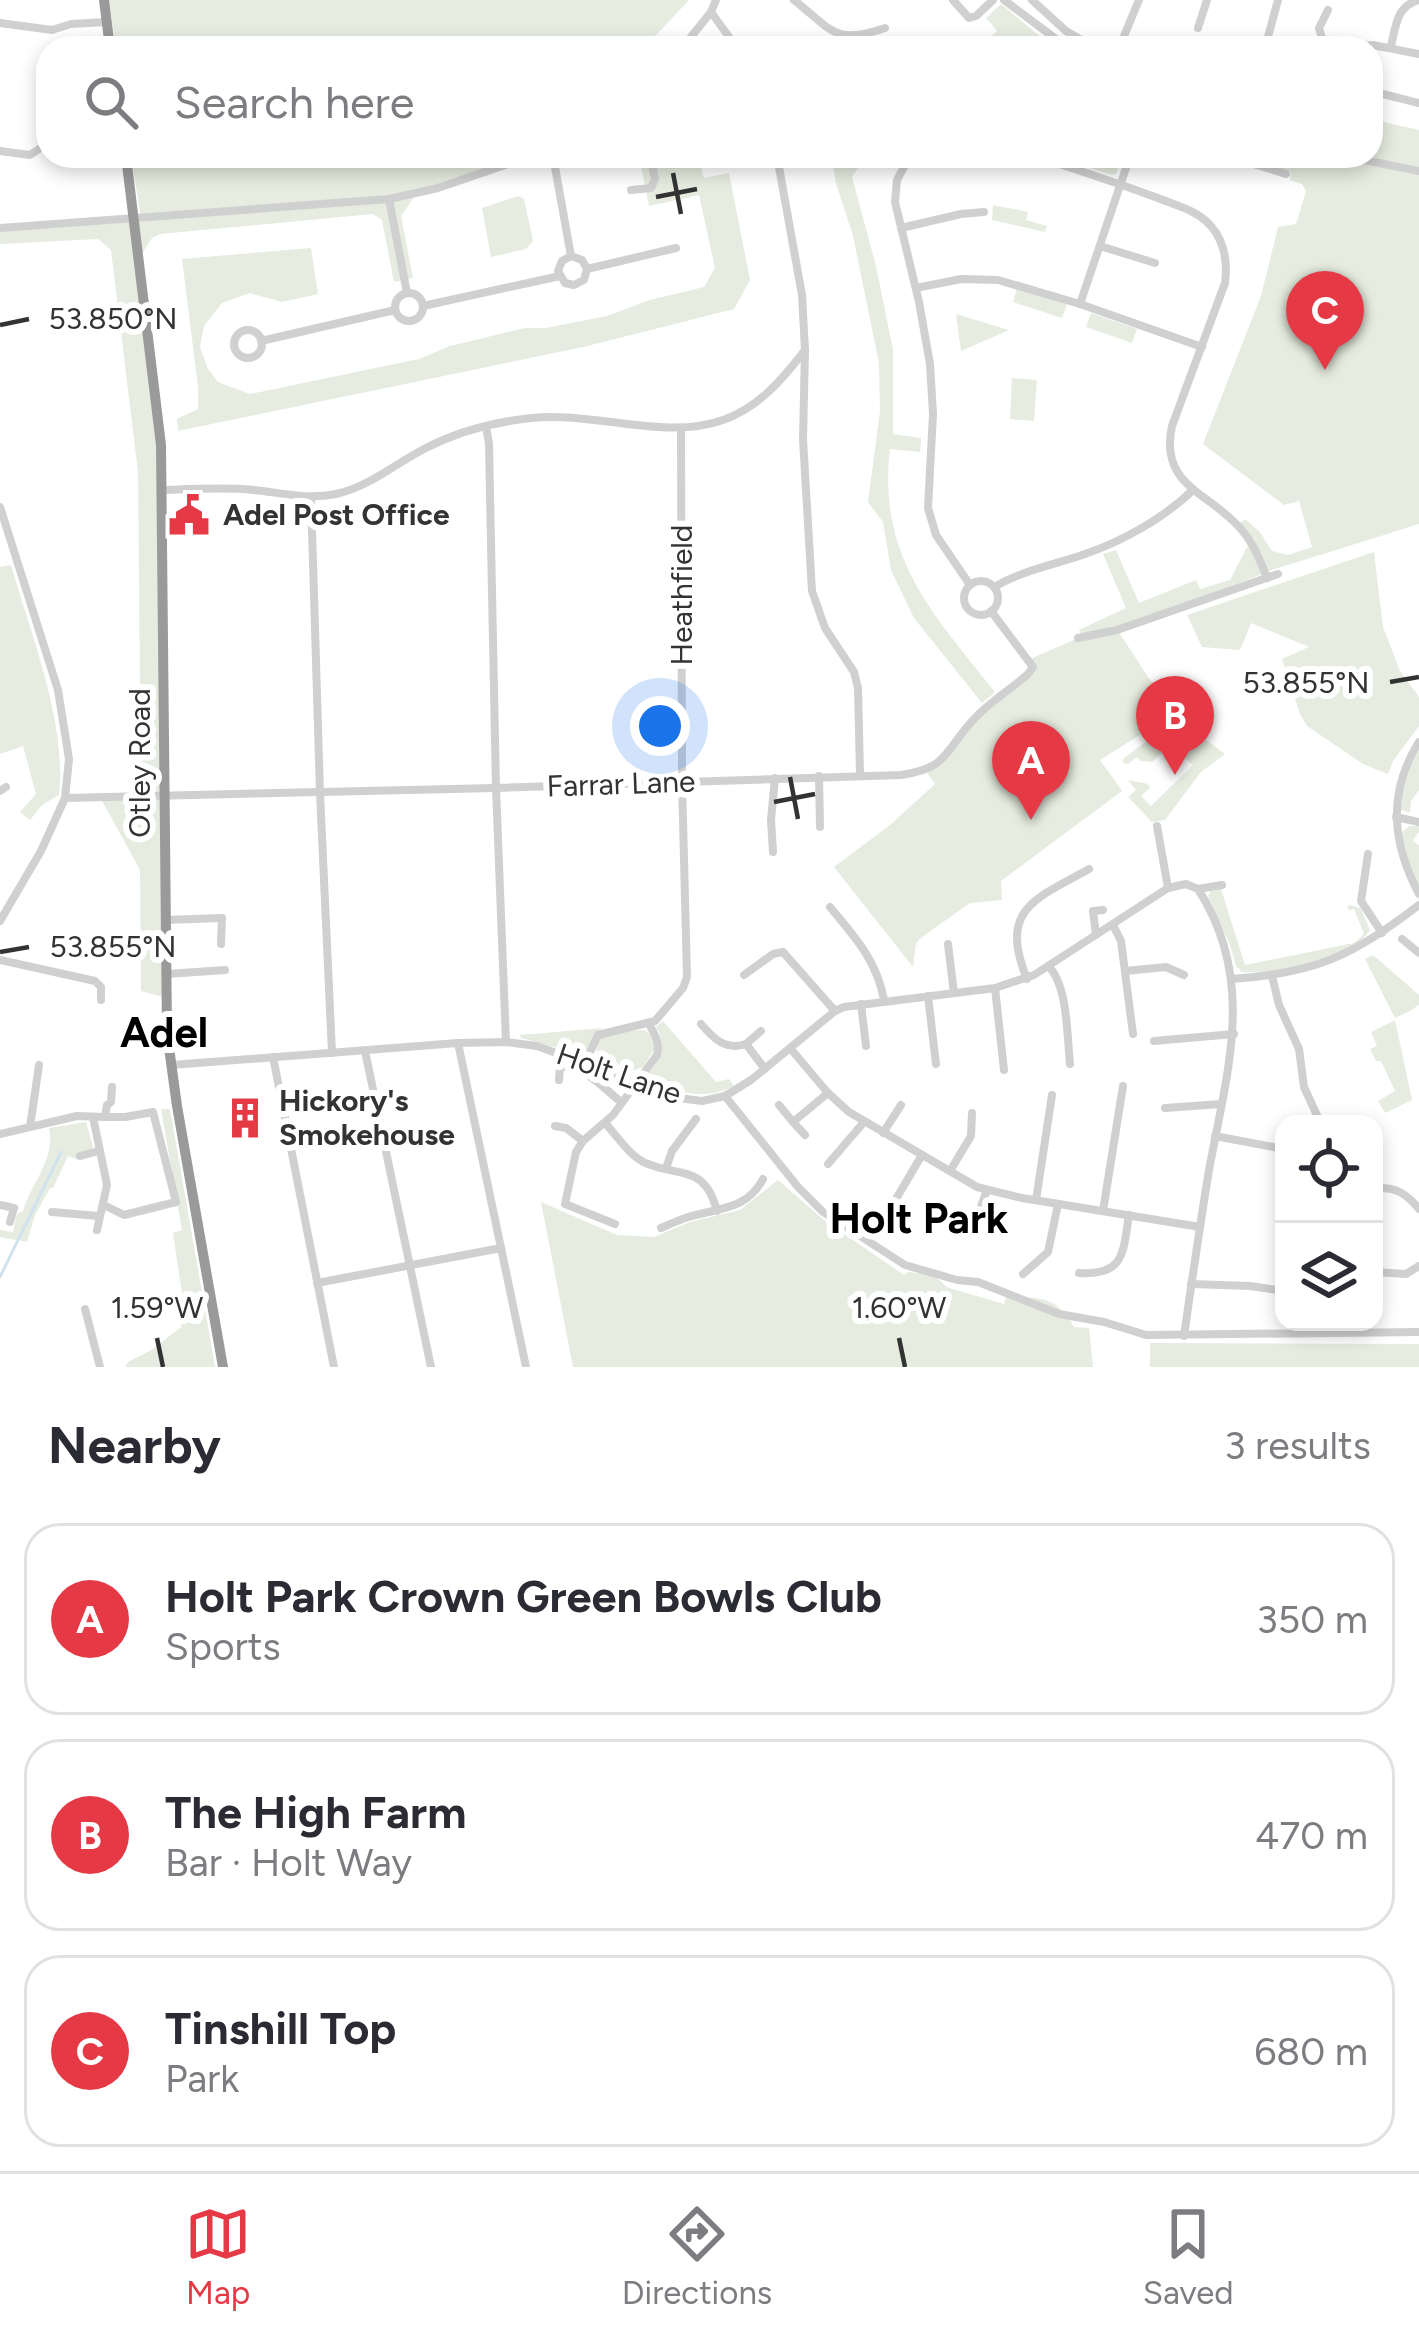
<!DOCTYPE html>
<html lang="en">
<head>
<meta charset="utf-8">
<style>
  body { margin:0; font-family:Figtree,sans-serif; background:#f2f2f3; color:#2b2b33 }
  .controls { position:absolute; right:36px; bottom:36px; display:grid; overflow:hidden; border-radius:24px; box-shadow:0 6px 18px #0003 }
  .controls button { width:108px; height:108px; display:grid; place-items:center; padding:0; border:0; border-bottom:3px solid #e1e1e2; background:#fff; color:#2b2b33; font:60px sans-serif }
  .you { position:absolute; left:660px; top:726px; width:42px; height:42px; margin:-30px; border:9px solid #fff; border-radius:50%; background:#1a73e8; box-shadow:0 0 0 18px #1a73e833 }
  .badge { display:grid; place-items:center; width:78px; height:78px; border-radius:50%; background:#e63946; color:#fff; font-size:39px; font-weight:700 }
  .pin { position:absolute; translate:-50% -99px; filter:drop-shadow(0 3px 6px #0008) }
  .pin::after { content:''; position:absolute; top:63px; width:42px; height:36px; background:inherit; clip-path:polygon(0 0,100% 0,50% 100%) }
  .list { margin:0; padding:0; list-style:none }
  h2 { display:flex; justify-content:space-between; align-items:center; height:156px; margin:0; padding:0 48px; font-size:51px }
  h2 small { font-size:39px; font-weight:400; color:#7c7c81 }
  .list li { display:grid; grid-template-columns:78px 1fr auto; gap:36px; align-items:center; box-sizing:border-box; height:192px; margin:0 24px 24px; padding:0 24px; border:3px solid #e1e1e2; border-radius:36px }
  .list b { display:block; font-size:45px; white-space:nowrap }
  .list p { margin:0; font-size:39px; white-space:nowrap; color:#7c7c81 }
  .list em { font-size:39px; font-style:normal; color:#7c7c81 }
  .icon { flex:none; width:66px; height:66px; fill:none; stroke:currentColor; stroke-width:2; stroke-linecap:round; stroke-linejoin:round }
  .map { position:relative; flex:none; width:1419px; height:1367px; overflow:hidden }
  .search { position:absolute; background:#fff; box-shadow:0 6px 18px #0003; left:36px; right:36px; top:36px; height:132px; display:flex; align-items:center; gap:30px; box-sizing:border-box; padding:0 42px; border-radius:36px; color:#7c7c81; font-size:45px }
  .sheet { height:804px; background:#fff }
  nav { display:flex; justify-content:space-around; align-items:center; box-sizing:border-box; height:168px; border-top:3px solid #e1e1e2; background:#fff; font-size:33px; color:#7c7c81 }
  nav a { display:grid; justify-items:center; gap:6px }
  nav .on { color:#e63946 }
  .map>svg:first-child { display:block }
  .green { fill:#e6ecdf }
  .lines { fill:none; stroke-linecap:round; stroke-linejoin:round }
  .stream { stroke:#cfe2ee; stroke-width:3 }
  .minor { stroke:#d0d0d0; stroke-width:8 }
  .highway { stroke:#9a9a9a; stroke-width:10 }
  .ticks { fill:none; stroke:#333; stroke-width:4.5 }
  .labels { text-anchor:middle; stroke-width:12; stroke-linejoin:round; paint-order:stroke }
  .poi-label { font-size:30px; font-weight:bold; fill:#333; stroke:#fff; text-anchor:start }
  .street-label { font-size:30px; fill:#333; stroke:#fff }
  .district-label { font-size:42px; font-weight:bold; fill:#000; stroke:#fff }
  .ticks-label { font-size:30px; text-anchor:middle; fill:#333; stroke:#fff; stroke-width:12; stroke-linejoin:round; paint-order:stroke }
</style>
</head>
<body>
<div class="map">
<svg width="1419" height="1367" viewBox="0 0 1419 1367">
  <rect width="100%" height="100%" fill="#fff"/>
  <g class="green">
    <polygon points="109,0 689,0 644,48 116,48"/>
    <polygon points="1001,4 1054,48 978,48 997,31 986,18"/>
    <polygon points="1371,119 1419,130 1419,524 1272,570 1118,631 1173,715 1225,754 1201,772 1165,820 1152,822 1128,797 1136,790 1128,780 1148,784 1150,788 1141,796 1151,806 1193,765 1169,745 1152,762 1141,761 1137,757 1128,764 1123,763 1124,758 1151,738 1146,731 1100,760 1122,791 1001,881 1002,900 970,903 922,937 916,943 913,967 834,867 890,825 935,784 926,771 1033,667 1028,660 1078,638 1081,634 1079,630 1126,608 1103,554 1116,550 1139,603 1196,580 1200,589 1230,580 1247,547 1255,541 1240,523 1245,519 1259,531 1272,551 1288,555 1312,547 1299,501 1284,505 1203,444 1261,296 1278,227 1296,224 1306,191 1302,184 1290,180 1291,172 1239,156 1371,156"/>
    <polygon points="131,156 528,156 417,193 401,216 413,278 394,282 382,220 373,214 160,234 152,238 140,257 161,445 166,998 141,991 140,870 100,797 141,795 138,472 111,250 98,239 0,244 0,228 141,218"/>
    <polygon points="639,156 698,156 704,178 729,173 750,280 734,309 583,347 178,431 177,419 198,409 198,387 182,259 311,248 318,294 282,302 250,293 222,303 204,326 200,347 208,369 218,382 250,394 419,359 450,346 525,328 546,328 607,316 650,300 704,287 715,268 699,195 649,206"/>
    <path d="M831,156H866L852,177L876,266L893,350V434L921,438L920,452L890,449C877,557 933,614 995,692L982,703L914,618L891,570L883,522L868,502L880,411L879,363L853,236L836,183Z"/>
    <polygon points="1069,156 1123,156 1116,174 1112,175 1068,161"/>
    <polygon points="518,196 524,199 533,241 526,249 491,257 482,208"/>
    <polygon points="993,205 1028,212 1026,220 1047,226 1045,232 992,220"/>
    <polygon points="1017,288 1067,304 1062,318 1013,302"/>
    <polygon points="1091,313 1137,329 1132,343 1086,327"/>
    <polygon points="956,314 1009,330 961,351"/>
    <polygon points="1012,378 1037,380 1034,421 1010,419"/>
    <polygon points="1374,552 1383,627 1400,671 1419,697 1419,726 1393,761 1388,774 1363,764 1307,726 1300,714 1282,659 1309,647 1251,623 1240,650 1202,647 1187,615"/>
    <path d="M11,565C31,635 67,723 59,795L42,805L30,820L20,812L36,794L23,746L0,754V567Z"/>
    <path d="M1419,751V790L1411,801L1410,813L1400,809C1403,788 1408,769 1419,751Z"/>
    <path d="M1410,826H1419V832L1413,840L1419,846V886C1410,868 1403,852 1402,832Z"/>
    <path d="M1221,889L1245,965L1354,943L1364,934L1354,909L1349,910L1347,906L1351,905L1361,909L1370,930C1350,960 1277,974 1242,972L1236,966L1230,945L1208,896L1211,891Z"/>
    <polygon points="1373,955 1419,995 1419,1004 1412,1010 1395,1018 1365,959"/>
    <polygon points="1395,1020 1412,1100 1385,1113 1378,1101 1395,1091 1381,1061 1376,1061 1370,1049 1377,1046 1371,1032"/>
    <path d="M663,1021L716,1082L729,1079L734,1086C703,1101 679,1093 649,1080L647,1075C660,1060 667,1044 656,1027Z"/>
    <polygon points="603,1028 594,1034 588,1048 580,1054 521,1038 520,1035"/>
    <path d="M644,1030L652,1035L655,1048L643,1067L628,1072L600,1062C586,1028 621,1032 644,1030Z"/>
    <polygon points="161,1109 170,1109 215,1367 125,1367 128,1362 153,1349 181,1327 184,1307 173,1233 182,1230"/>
    <path d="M86,1122L95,1154L76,1159L68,1156L53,1188H50L35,1215L27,1242L0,1237V1230L13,1232L17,1214L23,1211C31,1183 56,1159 49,1128Z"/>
    <path d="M778,1180L824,1220L904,1275L908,1272C922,1274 938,1274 946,1287L1004,1304L1006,1297C1039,1297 1057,1296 1074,1327L1089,1328L1093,1367H573L541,1202L617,1235L654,1237L690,1222L740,1210Z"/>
    <polygon points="1150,1343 1419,1344 1419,1367 1150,1367"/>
  </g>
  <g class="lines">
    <polyline class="stream" points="0,1277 61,1152"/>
    <g class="minor">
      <path d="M794,0C831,29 834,46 885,28"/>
      <polyline points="953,0 969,18 976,16 993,0"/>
      <polyline points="1004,0 1068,48"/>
      <polyline points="1032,0 1066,31 1095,48"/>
      <polyline points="711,12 737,48"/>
      <polyline points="0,23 52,30 71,24 106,22"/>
      <polyline points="1198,28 1207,0"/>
      <path d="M1391,46C1396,26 1396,7 1418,0"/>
      <polyline points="682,48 711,12 716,0"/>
      <polyline points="1119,48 1139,0"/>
      <polyline points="1265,48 1278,0"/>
      <polyline points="1325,48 1319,28 1328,10"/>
      <polyline points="1350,48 1373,45 1419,54"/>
      <polyline points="1371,91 1419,103"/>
      <polyline points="0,151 30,155 48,143"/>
      <polyline points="553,156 571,256"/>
      <polyline points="777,156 802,295 805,350 803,439 812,591 825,628 854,672 858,688 860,775"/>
      <polyline points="910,156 897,180 895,202 919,302 930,364 933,414 928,508 936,535 970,585"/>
      <path d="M1035,156C1078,170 1121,184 1163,200C1178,206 1194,210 1206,221C1224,237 1228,261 1225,283L1172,426C1159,486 1209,492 1240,528C1253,542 1260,560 1267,578"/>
      <polyline points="1228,156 1286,174"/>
      <polyline points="1344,156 1419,171"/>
      <polyline points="631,190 651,188 655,179 650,156"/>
      <polyline points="389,199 407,293"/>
      <polyline points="0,228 389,199 438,188 531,156"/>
      <polyline points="901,228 961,214 984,212"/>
      <polyline points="1100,246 1155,263"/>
      <polyline points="587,269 582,260 571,256 562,261 558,271 565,283 574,285 584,280 587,269 676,248"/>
      <polyline points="916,288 961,279 998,280 1080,304 1202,347"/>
      <circle cx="409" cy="307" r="14"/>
      <polyline points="1080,304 1130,156"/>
      <polyline points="423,306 560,276"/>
      <circle cx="248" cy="344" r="14"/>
      <polyline points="261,341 395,310"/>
      <polyline points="486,426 489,444 496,788 506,1042"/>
      <path d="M163,490C193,489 224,487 254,490C282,493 308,500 336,494C369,487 396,463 426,448C459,431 495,422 531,418C595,411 664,441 723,420C759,407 782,380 805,350"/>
      <polyline points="311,497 320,793 332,1053"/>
      <polyline points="0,507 58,690 69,759 65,798"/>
      <circle cx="981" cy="598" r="17"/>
      <path d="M994,587C1023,570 1054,565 1085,554C1123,541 1164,518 1193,490"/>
      <polyline points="1078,638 1117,630 1278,574"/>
      <path d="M1419,742C1387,793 1392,843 1419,894"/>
      <polyline points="819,776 820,827"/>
      <polyline points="0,791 6,787"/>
      <polyline points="1396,817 1419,822"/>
      <polyline points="1157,826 1168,888"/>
      <polyline points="773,852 771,820 775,778"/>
      <polyline points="1368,854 1361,901 1382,933"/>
      <path d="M830,907C855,937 877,961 884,1000"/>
      <polyline points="165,920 222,918 221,944"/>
      <path d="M0,921L41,851L65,798L496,788L901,775C950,768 945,749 975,718C991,701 1011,689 1028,674L1033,667L991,611"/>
      <polyline points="1113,925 1121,941 1133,1034"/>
      <polyline points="1096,935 1093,911 1103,910"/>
      <polyline points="1402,939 1419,953"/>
      <polyline points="948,944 954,993"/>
      <polyline points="0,960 95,981 101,987 101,1000"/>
      <path d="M1048,966C1068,984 1067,1037 1070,1064"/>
      <polyline points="1125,971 1166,967 1184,975"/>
      <polyline points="167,974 225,970"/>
      <polyline points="744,975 773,954 783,952 835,1011"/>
      <polyline points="1272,976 1279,1005 1299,1049 1304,1087 1321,1124"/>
      <path d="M1027,979C998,908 1036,899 1089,869"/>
      <path d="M1232,979C1317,973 1352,956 1419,905"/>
      <polyline points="995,988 1004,1070"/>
      <polyline points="928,996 936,1064"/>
      <polyline points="861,1004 866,1046"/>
      <path d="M701,1024C713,1038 725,1051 746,1044L765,1069"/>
      <polyline points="1154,1041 1234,1034"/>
      <polyline points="458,1043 526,1367"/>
      <polyline points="746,1044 761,1031"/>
      <polyline points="790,1048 828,1093 849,1112 977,1187 1022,1198 1200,1227"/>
      <polyline points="365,1051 431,1367"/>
      <polyline points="273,1057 334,1367"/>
      <polyline points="585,1063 598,1035 655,1021 683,988 687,977 682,781 681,428"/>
      <polyline points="171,1065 458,1043 506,1042 537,1046 679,1098 702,1101 725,1096 751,1080 835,1011 844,1007 995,988 1034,975 1168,888 1186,884 1198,889 1222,885"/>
      <path d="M559,1080L560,1066C588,1069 600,1085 621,1102"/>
      <polyline points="725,1096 798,1187 823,1212 905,1265 957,1280 978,1282 1059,1314 1104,1322 1146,1335 1419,1332"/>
      <polyline points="779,1105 793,1122 828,1093"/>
      <polyline points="1165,1108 1221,1104"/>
      <polyline points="93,1117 107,1185 97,1230"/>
      <polyline points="793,1122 805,1135"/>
      <path d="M605,1123C617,1136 631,1158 648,1164C681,1177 705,1165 717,1211"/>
      <polyline points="555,1126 566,1128 583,1141"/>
      <polyline points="30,1127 39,1065"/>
      <polyline points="883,1133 901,1105"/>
      <polyline points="0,1134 77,1116 105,1117 107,1105 111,1102 112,1087"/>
      <polyline points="1215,1136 1284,1149"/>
      <polyline points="80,1156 99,1151"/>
      <polyline points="828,1164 864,1122"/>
      <polyline points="666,1168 672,1151 696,1119"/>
      <polyline points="950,1171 971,1136 972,1113"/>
      <path d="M1374,1190C1393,1184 1407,1194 1419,1209"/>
      <polyline points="1036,1200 1052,1095"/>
      <polyline points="893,1204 922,1155"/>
      <polyline points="0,1205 14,1208 10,1222"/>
      <polyline points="104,1205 124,1215 176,1202 153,1112 125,1117 105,1117"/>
      <polyline points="1103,1211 1123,1086"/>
      <polyline points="52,1212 98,1216"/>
      <path d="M615,1224L565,1204L576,1152L583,1141L613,1115L657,1055C660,1042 655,1035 649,1024"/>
      <polyline points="959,1226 980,1209 987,1190"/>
      <path d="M661,1228C670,1224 679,1220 688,1217C718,1208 747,1210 763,1179"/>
      <polyline points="1284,1255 1284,1259"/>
      <polyline points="1374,1272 1406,1274 1419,1266"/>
      <path d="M1079,1273C1125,1276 1123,1252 1129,1215"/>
      <polyline points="1023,1274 1048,1252 1058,1204"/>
      <polyline points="317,1283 501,1248"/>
      <polyline points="1191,1284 1250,1286 1284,1291"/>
      <polyline points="1376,1308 1379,1273"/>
      <polyline points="85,1309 100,1367"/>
      <path d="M1184,1336C1192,1280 1200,1225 1209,1170C1227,1072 1257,980 1198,889"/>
    </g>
    <g class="highway">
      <polyline points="104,0 110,48"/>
      <polyline points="126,156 161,445 167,1033 177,1106 223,1367"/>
    </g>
  </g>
  <path class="ticks" d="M673,173L681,214M656,197L697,189M0,325L29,319M1390,682L1419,677M790,777L798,819M774,802L815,794M0,952L29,947M157,1338L163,1367M899,1338L905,1367"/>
  <defs>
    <g id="civic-bare" transform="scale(3.24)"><path d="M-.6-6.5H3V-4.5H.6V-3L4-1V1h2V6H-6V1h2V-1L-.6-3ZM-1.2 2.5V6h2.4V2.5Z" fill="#e63946" stroke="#fff" stroke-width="2.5" paint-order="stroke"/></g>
    <g id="building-bare" transform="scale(3.24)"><path d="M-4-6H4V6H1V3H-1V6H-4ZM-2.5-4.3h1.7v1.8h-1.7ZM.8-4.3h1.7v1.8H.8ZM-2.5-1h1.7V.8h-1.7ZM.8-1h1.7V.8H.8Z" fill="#e63946" stroke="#fff" stroke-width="2.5" paint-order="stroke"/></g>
  </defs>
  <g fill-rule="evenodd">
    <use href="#civic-bare" x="189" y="515"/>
    <use href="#building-bare" x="245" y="1118"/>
  </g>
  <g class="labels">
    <g class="poi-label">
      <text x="223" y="525">Adel Post Office</text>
      <text x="279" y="1111">Hickory's<tspan x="279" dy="34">Smokehouse</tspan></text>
    </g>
    <g class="street-label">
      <text transform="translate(682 595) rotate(-90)" y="10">Heathfield</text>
      <text transform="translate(140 763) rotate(-90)" y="10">Otley Road</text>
      <text transform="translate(621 784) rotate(-2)" y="10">Farrar Lane</text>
      <text transform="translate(619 1074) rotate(19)" y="10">Holt Lane</text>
    </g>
    <g class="district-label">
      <text x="164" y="1047">Adel</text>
      <text x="919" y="1233">Holt Park</text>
    </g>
  </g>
  <g class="ticks-label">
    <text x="113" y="329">53.850°N</text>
    <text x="1306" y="693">53.855°N</text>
    <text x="113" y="957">53.855°N</text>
    <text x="157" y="1318">1.59°W</text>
    <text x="899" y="1318">1.60°W</text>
  </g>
</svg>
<div class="controls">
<button><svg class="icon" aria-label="locate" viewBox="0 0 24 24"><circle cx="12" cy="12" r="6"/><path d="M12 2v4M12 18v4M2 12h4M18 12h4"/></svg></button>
<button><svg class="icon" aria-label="layers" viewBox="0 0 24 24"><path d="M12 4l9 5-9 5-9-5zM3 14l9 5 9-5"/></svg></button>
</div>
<div class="you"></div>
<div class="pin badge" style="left:1031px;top:820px">A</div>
<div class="pin badge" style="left:1175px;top:775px">B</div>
<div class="pin badge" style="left:1325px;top:370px">C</div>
<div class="search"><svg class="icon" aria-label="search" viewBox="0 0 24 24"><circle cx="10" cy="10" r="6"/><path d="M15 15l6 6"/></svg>Search here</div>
</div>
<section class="sheet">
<h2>Nearby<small>3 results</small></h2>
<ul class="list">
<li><span class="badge">A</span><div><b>Holt Park Crown Green Bowls Club</b><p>Sports</p></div><em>350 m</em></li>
<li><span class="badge">B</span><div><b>The High Farm</b><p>Bar · Holt Way</p></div><em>470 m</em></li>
<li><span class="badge">C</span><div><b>Tinshill Top</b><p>Park</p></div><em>680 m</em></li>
</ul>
</section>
<nav>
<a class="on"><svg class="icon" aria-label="map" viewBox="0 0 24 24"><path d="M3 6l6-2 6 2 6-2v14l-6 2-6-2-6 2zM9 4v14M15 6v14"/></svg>Map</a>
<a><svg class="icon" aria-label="directions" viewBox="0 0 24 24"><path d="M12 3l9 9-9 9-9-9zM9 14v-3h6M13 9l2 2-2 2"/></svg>Directions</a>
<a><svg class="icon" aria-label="saved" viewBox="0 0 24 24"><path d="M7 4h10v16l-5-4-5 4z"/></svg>Saved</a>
</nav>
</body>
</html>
